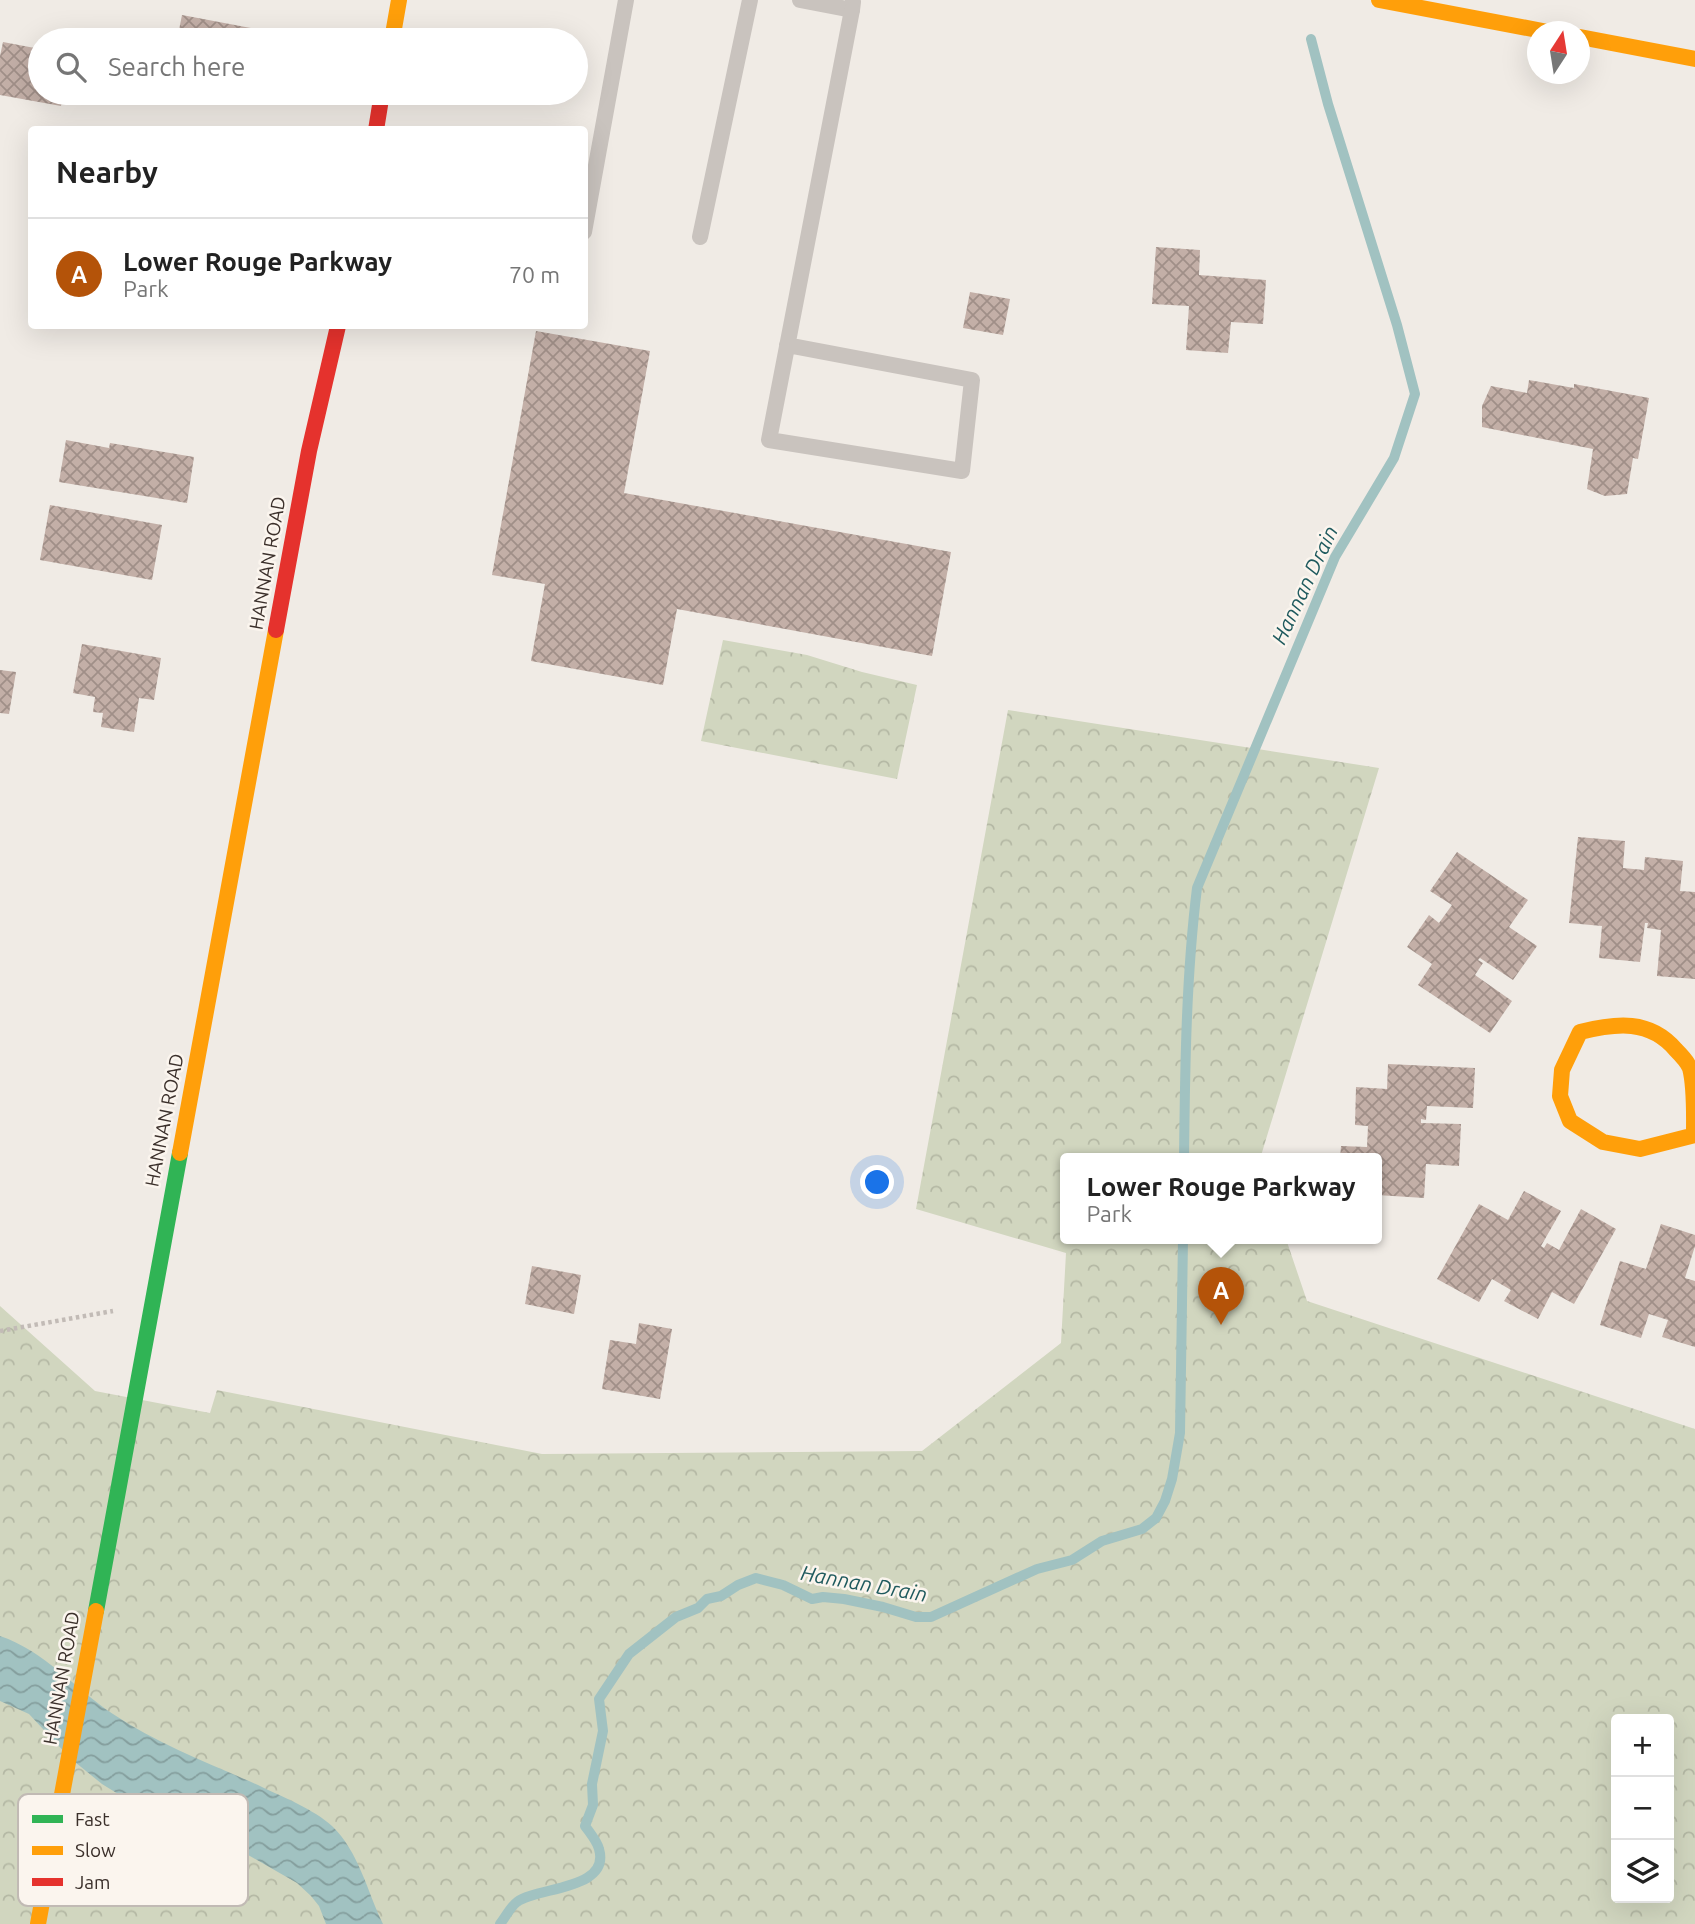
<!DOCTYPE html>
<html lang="en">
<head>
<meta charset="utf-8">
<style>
  body { margin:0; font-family:Ubuntu,sans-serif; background:#f2f2f2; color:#222 }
  .controls { position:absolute; right:21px; bottom:21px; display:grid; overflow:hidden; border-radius:7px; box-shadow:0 7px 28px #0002 }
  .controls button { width:63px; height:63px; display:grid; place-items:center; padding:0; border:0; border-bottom:2px solid #e0e0e0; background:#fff; color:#222; font:35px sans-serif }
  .compass { position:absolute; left:1527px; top:21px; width:63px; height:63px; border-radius:50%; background:#fff; box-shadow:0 7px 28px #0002; rotate:12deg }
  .you { position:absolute; left:878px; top:1183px; width:24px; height:24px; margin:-18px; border:5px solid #fff; border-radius:50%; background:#1a73e8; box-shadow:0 0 0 10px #1a73e833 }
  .badge { display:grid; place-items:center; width:46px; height:46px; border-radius:50%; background:#b45309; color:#fff; font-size:23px; font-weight:700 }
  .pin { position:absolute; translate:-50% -58px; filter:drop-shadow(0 2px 4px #0008) }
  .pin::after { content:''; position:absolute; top:37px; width:24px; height:21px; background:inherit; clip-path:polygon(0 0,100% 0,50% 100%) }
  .popup { position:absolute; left:1060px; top:1153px; width:322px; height:91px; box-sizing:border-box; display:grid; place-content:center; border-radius:7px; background:#fff; filter:drop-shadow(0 2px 5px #0005); font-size:23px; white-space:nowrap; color:#767676 }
  .popup b { font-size:26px; color:#222 }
  .popup::after { content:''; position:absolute; left:50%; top:100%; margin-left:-14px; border:14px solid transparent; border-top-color:#fff }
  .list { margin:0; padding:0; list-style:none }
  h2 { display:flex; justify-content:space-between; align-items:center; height:91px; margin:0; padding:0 28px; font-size:30px }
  h2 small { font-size:23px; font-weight:400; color:#767676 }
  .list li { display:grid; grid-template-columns:46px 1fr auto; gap:21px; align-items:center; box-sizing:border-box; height:112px; padding:0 28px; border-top:2px solid #e0e0e0 }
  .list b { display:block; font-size:26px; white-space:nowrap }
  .list p { margin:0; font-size:23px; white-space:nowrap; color:#767676 }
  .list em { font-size:23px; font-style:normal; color:#767676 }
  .icon { flex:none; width:38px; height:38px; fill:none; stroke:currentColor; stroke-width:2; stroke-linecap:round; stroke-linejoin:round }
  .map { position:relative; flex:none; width:1695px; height:1924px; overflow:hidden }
  .search { position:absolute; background:#fff; box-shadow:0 7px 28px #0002; left:28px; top:28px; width:560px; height:77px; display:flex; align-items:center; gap:18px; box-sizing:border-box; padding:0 24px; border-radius:38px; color:#767676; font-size:26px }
  .panel { position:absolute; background:#fff; box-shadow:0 7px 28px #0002; left:28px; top:126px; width:560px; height:203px; border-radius:7px }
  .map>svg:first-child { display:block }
  .forest { fill:url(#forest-crowns); fill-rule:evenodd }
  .water { fill:url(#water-waves) }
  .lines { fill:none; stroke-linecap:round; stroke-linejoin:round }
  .stream { stroke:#a1c2c1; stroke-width:10 }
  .building { fill:url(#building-cross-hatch) }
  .path { stroke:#c2bbb6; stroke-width:4.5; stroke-dasharray:3.5 3.5; stroke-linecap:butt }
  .lane { stroke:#c9c3be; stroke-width:16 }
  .fast { stroke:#30b455; stroke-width:16 }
  .slow { stroke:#ff9f0a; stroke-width:16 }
  .jam { stroke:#e5322d; stroke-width:16 }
  .labels { text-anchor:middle; stroke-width:5; stroke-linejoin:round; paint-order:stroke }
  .street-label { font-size:19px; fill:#3b302b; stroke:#fbf5ee }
  .water-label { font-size:21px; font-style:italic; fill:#1f5a5e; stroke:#fbf5ee }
  .key { fill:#fbf5ee; stroke:#c1bab4; stroke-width:2 }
  .key-label { font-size:19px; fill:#3b302b }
</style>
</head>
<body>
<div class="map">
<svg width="1695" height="1924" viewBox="0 0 1695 1924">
  <defs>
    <pattern id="forest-crowns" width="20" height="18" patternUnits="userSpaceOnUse" patternTransform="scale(1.75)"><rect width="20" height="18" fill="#d1d6bf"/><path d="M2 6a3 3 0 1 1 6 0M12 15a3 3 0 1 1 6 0" fill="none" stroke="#b4b8a4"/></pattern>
    <pattern id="water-waves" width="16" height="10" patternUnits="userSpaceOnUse" patternTransform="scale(1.75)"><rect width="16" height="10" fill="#a1c2c1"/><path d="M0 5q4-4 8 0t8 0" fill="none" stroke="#849e9d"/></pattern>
    <pattern id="building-cross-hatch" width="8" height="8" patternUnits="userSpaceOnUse" patternTransform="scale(1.75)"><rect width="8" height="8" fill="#c3afa7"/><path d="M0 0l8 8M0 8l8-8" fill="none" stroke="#a08f88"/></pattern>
  </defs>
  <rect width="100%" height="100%" fill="#f0ebe5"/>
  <g class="forest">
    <polygon points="723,640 807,655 862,672 917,685 897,779 701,741"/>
    <path d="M1008,710L1379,768L1260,1159H1065V1239H1286L1307,1301L1695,1429V1924H0V1306L95,1391L210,1413L217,1390L542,1454L922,1451L1061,1343L1066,1253L916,1209ZM1616,1719H1669V1898H1616Z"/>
  </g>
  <path class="water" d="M0,1636C45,1651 75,1689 113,1714C159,1745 212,1764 262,1787C283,1797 315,1810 332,1826C359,1852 367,1891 383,1924H326L319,1906L311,1896L297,1883L222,1840L131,1802L102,1784L70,1758L29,1714L0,1701Z"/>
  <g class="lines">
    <g class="stream">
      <path d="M1184,1159C1185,1069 1186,977 1197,888L1335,557L1394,458L1415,394L1397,325L1328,104L1311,39"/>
      <path d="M500,1924C505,1918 510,1907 517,1902C537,1887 611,1890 599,1849C597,1841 590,1833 585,1826L593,1805L592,1784L603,1731L599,1699L629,1654L676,1617L698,1608L707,1599L721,1596L738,1585L756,1578L783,1585L812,1599L823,1597L844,1599L883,1607L916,1617H931L1037,1569L1072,1560L1102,1541L1142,1529L1156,1518L1165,1501L1172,1479L1180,1433L1183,1239"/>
    </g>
  </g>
  <g class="building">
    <polygon points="182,15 262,30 260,40 177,40"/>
    <polygon points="3,42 40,49 40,93 63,93 61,106 0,95 0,56"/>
    <polygon points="1156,247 1200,250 1199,275 1266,280 1263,324 1231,322 1228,353 1186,350 1189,306 1152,304"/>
    <polygon points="970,292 1010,299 1003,335 963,328"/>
    <polygon points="536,331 650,351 624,493 951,552 932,656 677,609 663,685 531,661 545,584 492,575"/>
    <polygon points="1529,380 1574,388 1574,384 1649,398 1638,459 1633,458 1627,494 1605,496 1587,489 1593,449 1482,427 1482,406 1491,386 1527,393"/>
    <polygon points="66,440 109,448 110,443 194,457 187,503 59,482"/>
    <polygon points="50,505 162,525 152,580 40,560"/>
    <polygon points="82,644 161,658 154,700 139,698 134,732 101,727 103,713 93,712 95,697 73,693"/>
    <polygon points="0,670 16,672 9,714 0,713"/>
    <polygon points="1578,837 1625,841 1623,868 1644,870 1645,857 1683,861 1680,891 1695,892 1695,979 1657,976 1661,930 1647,928 1648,923 1645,923 1640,962 1599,958 1602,926 1569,923"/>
    <polygon points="1457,852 1528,900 1509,927 1537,946 1513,980 1480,958 1478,960 1483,963 1475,975 1512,1001 1490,1033 1418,985 1432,964 1407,947 1429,915 1439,923 1452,905 1430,891"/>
    <polygon points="1388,1064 1475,1068 1473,1108 1427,1106 1426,1120 1421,1119 1421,1123 1461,1124 1459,1166 1426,1164 1424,1198 1377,1195 1377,1159 1340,1159 1341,1146 1367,1147 1368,1126 1355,1125 1356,1087 1387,1089"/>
    <polygon points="1524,1191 1561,1211 1541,1246 1544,1248 1547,1243 1559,1250 1581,1209 1616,1229 1574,1304 1552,1292 1538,1319 1504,1301 1511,1290 1492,1279 1479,1302 1437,1279 1479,1204 1508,1220"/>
    <polygon points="1661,1224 1695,1235 1695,1246 1685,1278 1695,1281 1695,1347 1662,1337 1668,1320 1649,1314 1641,1338 1600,1325 1620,1261 1646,1269"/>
    <polygon points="532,1266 581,1275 574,1314 525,1304"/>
    <polygon points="639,1323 672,1329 660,1399 602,1389 610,1340 636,1344"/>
  </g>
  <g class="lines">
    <polyline class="path" points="0,1331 113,1311"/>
    <g class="lane">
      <polyline points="800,0 852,10 853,2"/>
      <polyline points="584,232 626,0"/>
      <polyline points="700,237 750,0"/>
      <polyline points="787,345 972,380 962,471 769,440 852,10"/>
    </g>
    <polyline class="fast" points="96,1611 180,1153"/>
    <g class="slow">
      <polyline points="1379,0 1548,32"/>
      <polyline points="1580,37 1695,59"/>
      <polyline points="392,40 399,0"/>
      <path d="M1694,1134C1694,1114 1695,1087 1690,1068C1687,1061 1681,1055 1676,1050C1650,1019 1616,1023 1580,1032L1562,1070L1560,1096L1570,1121L1603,1142L1640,1149L1695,1135"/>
      <polyline points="180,1153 276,630"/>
      <polyline points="38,1924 96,1611"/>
    </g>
    <g class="jam">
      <polyline points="376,130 382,93"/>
      <polyline points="276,630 309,451 338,326"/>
    </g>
  </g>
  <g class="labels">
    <g class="street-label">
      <text transform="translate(267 563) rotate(-80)" y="7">HANNAN ROAD</text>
      <text transform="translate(164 1120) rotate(-79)" y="7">HANNAN ROAD</text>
      <text transform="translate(61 1678) rotate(-80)" y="7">HANNAN ROAD</text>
    </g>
    <g class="water-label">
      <text transform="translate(1305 585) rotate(-65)" y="7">Hannan Drain</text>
      <text transform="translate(864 1584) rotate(10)" y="7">Hannan Drain</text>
    </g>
  </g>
  <rect x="18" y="1794" width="230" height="112" rx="10" class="key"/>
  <rect x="32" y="1815" width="31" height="8" fill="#30b455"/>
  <rect x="32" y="1846" width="31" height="9" fill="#ff9f0a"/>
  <rect x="32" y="1878" width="31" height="8" fill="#e5322d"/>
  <g class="key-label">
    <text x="75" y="1826">Fast</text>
    <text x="75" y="1857">Slow</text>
    <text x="75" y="1889">Jam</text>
  </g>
</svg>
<div class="controls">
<button>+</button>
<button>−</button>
<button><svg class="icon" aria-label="layers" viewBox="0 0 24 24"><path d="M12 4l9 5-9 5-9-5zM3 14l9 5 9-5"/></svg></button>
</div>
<svg class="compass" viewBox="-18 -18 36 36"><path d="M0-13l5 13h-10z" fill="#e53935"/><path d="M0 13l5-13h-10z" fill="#767676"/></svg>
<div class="you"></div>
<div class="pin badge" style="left:1221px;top:1325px">A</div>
<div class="popup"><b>Lower Rouge Parkway</b>Park</div>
<div class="search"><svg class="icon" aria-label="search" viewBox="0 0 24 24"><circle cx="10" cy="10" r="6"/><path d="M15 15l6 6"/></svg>Search here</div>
<section class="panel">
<h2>Nearby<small></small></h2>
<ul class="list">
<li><span class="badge">A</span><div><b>Lower Rouge Parkway</b><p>Park</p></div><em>70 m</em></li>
</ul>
</section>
</div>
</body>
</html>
